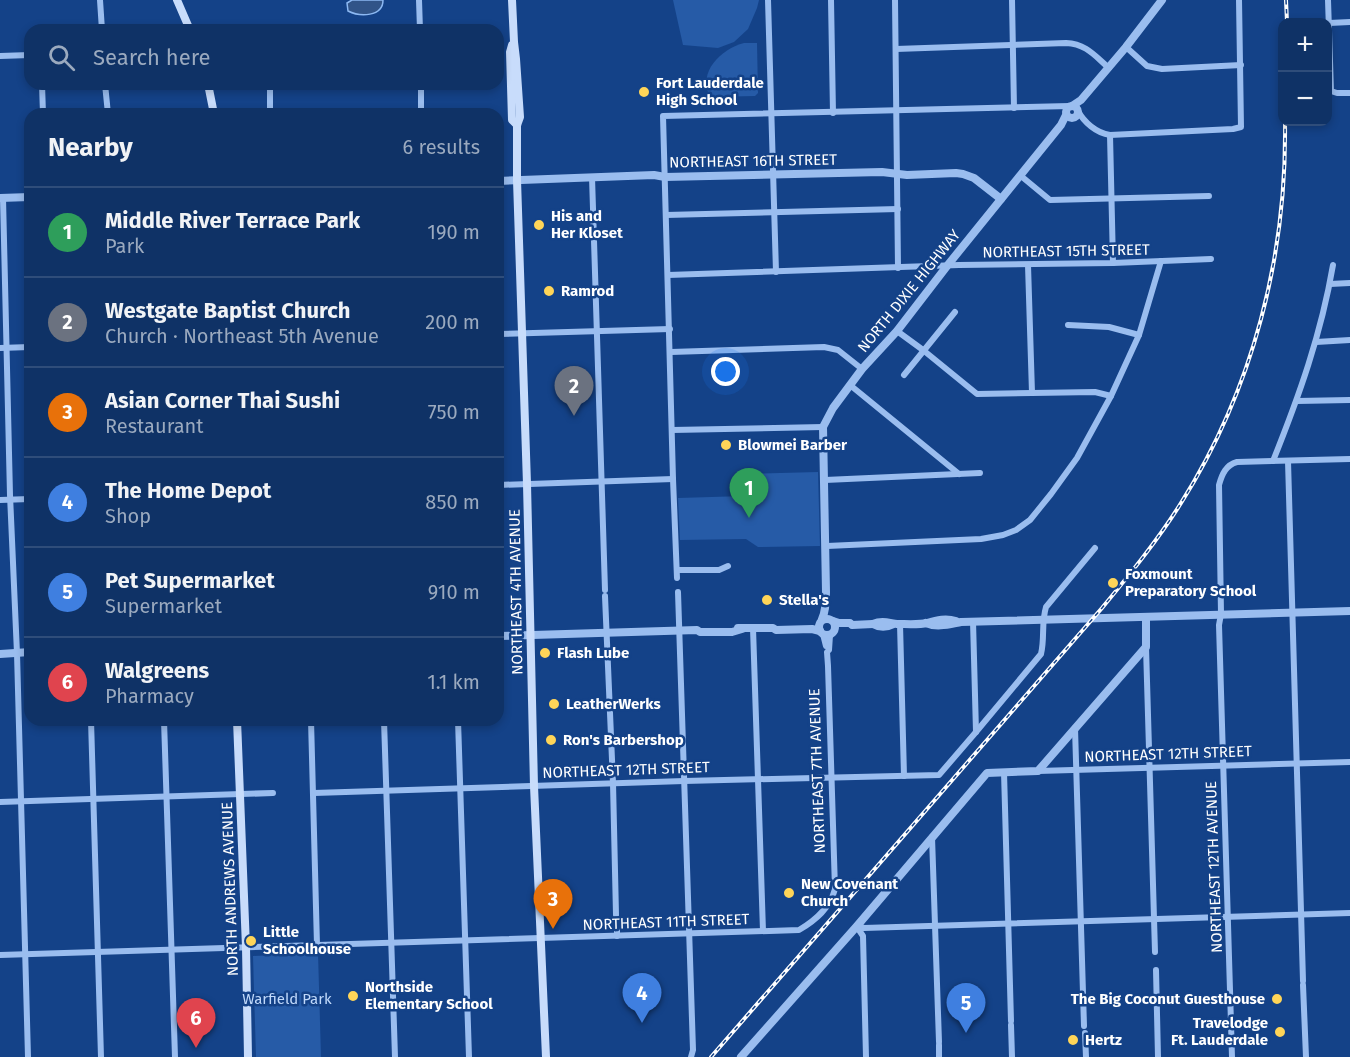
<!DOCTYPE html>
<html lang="en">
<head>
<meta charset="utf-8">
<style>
  body { margin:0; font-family:"Fira Sans",sans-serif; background:#183a6c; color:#f1f3f6 }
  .controls { position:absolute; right:18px; top:18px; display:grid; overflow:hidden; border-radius:12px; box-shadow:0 3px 9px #0003 }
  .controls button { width:54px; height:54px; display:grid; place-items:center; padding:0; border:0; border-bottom:2px solid #2f4d7a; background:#0f3266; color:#f1f3f6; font:30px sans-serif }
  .you { position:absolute; left:726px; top:372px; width:21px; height:21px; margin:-15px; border:4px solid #fff; border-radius:50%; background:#1a73e8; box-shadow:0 0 0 9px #1a73e833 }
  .badge { display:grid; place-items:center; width:39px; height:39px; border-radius:50%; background:#ffd558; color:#fff; font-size:20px; font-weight:700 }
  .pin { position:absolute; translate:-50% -50px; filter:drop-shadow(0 2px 3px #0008) }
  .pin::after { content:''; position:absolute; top:32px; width:21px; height:18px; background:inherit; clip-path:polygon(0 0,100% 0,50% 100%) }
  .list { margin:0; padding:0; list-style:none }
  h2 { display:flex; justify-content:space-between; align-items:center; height:78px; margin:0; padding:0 24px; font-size:26px }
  h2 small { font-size:20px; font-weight:400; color:#9baabf }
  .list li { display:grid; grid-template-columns:39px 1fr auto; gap:18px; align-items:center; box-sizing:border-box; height:90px; padding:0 24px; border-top:2px solid #2f4d7a }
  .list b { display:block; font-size:22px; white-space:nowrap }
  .list p { margin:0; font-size:20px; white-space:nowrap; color:#9baabf }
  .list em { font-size:20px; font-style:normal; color:#9baabf }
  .icon { flex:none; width:33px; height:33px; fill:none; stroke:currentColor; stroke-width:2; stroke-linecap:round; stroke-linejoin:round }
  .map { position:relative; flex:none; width:1350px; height:1057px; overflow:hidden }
  .search { position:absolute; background:#0f3266; box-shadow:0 3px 9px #0003; left:24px; top:24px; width:480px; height:66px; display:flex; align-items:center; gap:15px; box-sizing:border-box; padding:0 21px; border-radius:18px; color:#9baabf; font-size:22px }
  .panel { position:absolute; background:#0f3266; box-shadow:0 3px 9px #0003; left:24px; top:108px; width:480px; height:618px; border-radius:18px }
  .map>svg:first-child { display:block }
  .green { fill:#265ba7 }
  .water { fill:#315488; stroke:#8cb8f2; stroke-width:1.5 }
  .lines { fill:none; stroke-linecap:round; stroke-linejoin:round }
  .minor { stroke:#9abdef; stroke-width:6 }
  .tertiary { stroke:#9abdef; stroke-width:8 }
  .secondary { stroke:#c8dcfb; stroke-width:8 }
  .rail-casing { stroke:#fff; stroke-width:4 }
  .rail { stroke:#144288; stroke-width:1.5; stroke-dasharray:4.5; stroke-linecap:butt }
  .poi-dot { fill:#ffd558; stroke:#144288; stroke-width:2 }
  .labels { text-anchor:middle; stroke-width:5; stroke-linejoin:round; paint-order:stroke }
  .poi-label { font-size:15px; font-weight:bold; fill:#fff; stroke:#144288; text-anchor:start }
  .street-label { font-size:15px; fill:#fff; stroke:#144288 }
  .park-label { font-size:15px; fill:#c0d9fb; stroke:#144288 }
</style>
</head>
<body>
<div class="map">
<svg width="1350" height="1057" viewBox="0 0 1350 1057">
  <rect width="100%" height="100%" fill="#144288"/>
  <g class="green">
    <polygon points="673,0 759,0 757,8 748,29 734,42 718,48 683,45"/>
    <path d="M744,43H757L758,93L755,96L710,97C697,72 721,49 744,43Z"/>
    <polygon points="818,472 820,546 758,547 746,539 680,540 678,498 745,496 745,474"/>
    <polygon points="318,953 321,1057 256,1057 253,956"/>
  </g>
  <path class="water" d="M352,0H383C383,17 360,17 348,11L347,3Z"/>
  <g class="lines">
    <g class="minor">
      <polyline points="100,0 102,30"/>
      <polyline points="419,0 420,30"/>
      <polyline points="768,0 776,272"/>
      <polyline points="831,0 833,113"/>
      <polyline points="895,0 898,268"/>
      <polyline points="1012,0 1014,108"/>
      <polyline points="1328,0 1331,91 1337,93 1350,93"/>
      <polyline points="1329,23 1350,22"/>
      <polyline points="1126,47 1147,66 1162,69 1241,65"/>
      <path d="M896,49L1066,43C1086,44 1094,55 1109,68"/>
      <polyline points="0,56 30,55"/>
      <polyline points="42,84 43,114"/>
      <polyline points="105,84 108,114"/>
      <polyline points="270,84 270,114"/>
      <polyline points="421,84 421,114"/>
      <path d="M1078,111C1084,122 1096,133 1110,135L1233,129L1241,127L1239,0"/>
      <polyline points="411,114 421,114"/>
      <polyline points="1110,135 1113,263"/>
      <polyline points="1021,176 1050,200 1209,196"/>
      <polyline points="592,177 605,590"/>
      <polyline points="3,198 10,495 17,653 28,1057"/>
      <polyline points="666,215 898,209"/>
      <polyline points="1028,265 1032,393"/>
      <polyline points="668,275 959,265 1113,263 1211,259"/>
      <polyline points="1330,284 1350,283"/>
      <polyline points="1068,325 1109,327 1139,335"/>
      <polyline points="897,331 923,350 977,394 1095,392 1111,396"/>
      <polyline points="498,334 670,329"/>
      <polyline points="1316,342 1350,340"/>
      <polyline points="0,348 30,347"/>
      <polyline points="671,352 824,347 838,350 862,369"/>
      <polyline points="904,375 955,312"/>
      <polyline points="850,385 959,474"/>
      <polyline points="1297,401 1350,400"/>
      <polyline points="672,430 823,427"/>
      <path d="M1273,461C1299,396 1321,335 1333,265"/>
      <polyline points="1288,461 1303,981"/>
      <polyline points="825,480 980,473"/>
      <polyline points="498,485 673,479"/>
      <polyline points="0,500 30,499"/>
      <polyline points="827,546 981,539 1003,535 1016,530 1030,520 1051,494 1077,458 1111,396 1139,335 1161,261"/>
      <polyline points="677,570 719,570 728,566"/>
      <polyline points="677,578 673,479 663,116 1070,106"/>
      <polyline points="678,592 693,1050 691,1057"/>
      <polyline points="605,596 613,783 616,915"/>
      <polyline points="973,621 976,732"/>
      <polyline points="900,624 904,776"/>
      <polyline points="753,628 763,931"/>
      <polyline points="823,634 826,646"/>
      <polyline points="1146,647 1155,952"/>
      <polyline points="91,720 101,1057"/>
      <polyline points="164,720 175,1057"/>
      <polyline points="311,720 317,945"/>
      <polyline points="384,720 395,1057"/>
      <polyline points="458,720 469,1057"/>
      <polyline points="1075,728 1084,1026"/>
      <polyline points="1038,771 1350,762"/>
      <polyline points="1004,772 1011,1021"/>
      <path d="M314,793L684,781L939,775L976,732L1041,654C1045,637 1041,624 1046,607L1095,548"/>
      <polyline points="0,802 273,793"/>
      <polyline points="932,837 939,1042"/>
      <polyline points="617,923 617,936"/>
      <polyline points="857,926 864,928 1350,913"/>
      <polyline points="857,927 863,936 866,1057"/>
      <path d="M0,955L799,930C816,920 830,908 835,889L828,666L827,652L829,650L830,635"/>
      <polyline points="1156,970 1158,1057"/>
      <polyline points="1303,985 1306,1057"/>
      <polyline points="1011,1025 1012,1057"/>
      <polyline points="1085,1033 1086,1057"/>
      <polyline points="939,1045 939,1057"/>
      <path d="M1232,1057L1219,625L1221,614L1219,485C1222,474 1226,465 1237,462L1350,459"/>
    </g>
    <g class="tertiary">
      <circle cx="1072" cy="112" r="6"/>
      <polyline points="1072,106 1081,100 1126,47 1162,0"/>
      <polyline points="498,181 654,175 665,177 882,172 907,175 956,173 963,174 974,178 1001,199"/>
      <polyline points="0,198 30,197"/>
      <circle cx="827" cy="627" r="8"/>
      <path d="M822,619C825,613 826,599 826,592L823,427L833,408L862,369L897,331L947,266L1061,125L1066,115"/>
      <polyline points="833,621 839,623 850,623 852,625 873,624"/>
      <path d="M926,623C937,628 950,624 961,622L1350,611"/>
      <path d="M894,624C888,627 880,628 873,624C882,620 889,623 897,624C906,624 919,625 927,623C937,620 946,618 956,621"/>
      <polyline points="738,628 773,628 776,630 812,629 820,631"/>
      <polyline points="498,636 697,630 700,632 732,632 742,629"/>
      <polyline points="0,654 30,652"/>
      <polyline points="741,1057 857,926 987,773 1038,771 1146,647 1146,617"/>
    </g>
    <g class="secondary">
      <polyline points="177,0 190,30"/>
      <polyline points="512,0 514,42 516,59 520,117 517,125 517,180 527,484 534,786 546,1057"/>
      <polyline points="512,45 510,52 512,120 517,125"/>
      <polyline points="208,84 214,114"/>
      <polyline points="237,720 246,947 248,1057"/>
    </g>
    <g class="rail-casing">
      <g id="rail">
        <polyline points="1286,0 1287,22"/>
        <path d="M711,1057L1102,608C1130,574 1158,540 1181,503C1253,389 1287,256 1285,122"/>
      </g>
    </g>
    <use href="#rail" class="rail"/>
  </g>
  <g class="poi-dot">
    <circle cx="644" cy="92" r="6"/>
    <circle cx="539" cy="225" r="6"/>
    <circle cx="549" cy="291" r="6"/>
    <circle cx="726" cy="445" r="6"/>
    <circle cx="1113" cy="583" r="6"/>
    <circle cx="767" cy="600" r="6"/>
    <circle cx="545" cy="653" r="6"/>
    <circle cx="554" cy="704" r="6"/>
    <circle cx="551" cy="740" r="6"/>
    <circle cx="789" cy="893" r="6"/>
    <circle cx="251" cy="941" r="6"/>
    <circle cx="353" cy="996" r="6"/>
    <circle cx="1277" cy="999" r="6"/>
    <circle cx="1280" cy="1032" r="6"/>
    <circle cx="1073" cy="1040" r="6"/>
  </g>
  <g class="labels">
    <g class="poi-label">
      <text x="656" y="88">Fort Lauderdale<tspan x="656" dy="17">High School</tspan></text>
      <text x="551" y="221">His and<tspan x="551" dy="17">Her Kloset</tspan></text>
      <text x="561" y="296">Ramrod</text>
      <text x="738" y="450">Blowmei Barber</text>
      <text x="1125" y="579">Foxmount<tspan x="1125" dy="17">Preparatory School</tspan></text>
      <text x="779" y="605">Stella's</text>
      <text x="557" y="658">Flash Lube</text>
      <text x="566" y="709">LeatherWerks</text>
      <text x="563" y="745">Ron's Barbershop</text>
      <text x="801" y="889">New Covenant<tspan x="801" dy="17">Church</tspan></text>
      <text x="263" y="937">Little<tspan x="263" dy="17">Schoolhouse</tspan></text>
      <text x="365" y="992">Northside<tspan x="365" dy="17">Elementary School</tspan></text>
      <text x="1265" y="1004" text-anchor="end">The Big Coconut Guesthouse</text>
      <text x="1268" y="1028" text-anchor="end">Travelodge<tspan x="1268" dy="17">Ft. Lauderdale</tspan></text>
      <text x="1085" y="1045">Hertz</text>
    </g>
    <g class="street-label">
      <text transform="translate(753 161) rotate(-1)" y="5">NORTHEAST 16TH STREET</text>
      <text transform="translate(1066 251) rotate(-1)" y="5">NORTHEAST 15TH STREET</text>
      <text transform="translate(909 291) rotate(-51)" y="5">NORTH DIXIE HIGHWAY</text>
      <text transform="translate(516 592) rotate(-91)" y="5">NORTHEAST 4TH AVENUE</text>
      <text transform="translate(1168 754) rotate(-2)" y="5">NORTHEAST 12TH STREET</text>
      <text transform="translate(626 770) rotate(-2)" y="5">NORTHEAST 12TH STREET</text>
      <text transform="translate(817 771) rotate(-92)" y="5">NORTHEAST 7TH AVENUE</text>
      <text transform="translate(1214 867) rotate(-92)" y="5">NORTHEAST 12TH AVENUE</text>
      <text transform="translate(230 889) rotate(-92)" y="5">NORTH ANDREWS AVENUE</text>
      <text transform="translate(666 922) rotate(-2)" y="5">NORTHEAST 11TH STREET</text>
    </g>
    <g class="park-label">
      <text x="287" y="1004">Warfield Park</text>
    </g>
  </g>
</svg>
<div class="controls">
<button>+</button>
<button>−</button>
</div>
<div class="you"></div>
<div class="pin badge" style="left:749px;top:518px;background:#2e9e5b">1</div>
<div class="pin badge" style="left:574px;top:416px;background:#6b7280">2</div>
<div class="pin badge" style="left:553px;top:929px;background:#e8710a">3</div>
<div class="pin badge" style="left:642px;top:1023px;background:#3f7fe0">4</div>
<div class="pin badge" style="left:966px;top:1033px;background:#3f7fe0">5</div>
<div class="pin badge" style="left:196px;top:1048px;background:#e0444e">6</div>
<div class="search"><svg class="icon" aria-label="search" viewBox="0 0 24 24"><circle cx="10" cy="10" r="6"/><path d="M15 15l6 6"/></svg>Search here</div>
<section class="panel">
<h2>Nearby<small>6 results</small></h2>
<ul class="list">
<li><span class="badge" style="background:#2e9e5b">1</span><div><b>Middle River Terrace Park</b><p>Park</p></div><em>190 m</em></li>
<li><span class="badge" style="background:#6b7280">2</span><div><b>Westgate Baptist Church</b><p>Church · Northeast 5th Avenue</p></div><em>200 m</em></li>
<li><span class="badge" style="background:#e8710a">3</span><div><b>Asian Corner Thai Sushi</b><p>Restaurant</p></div><em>750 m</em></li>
<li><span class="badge" style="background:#3f7fe0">4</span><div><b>The Home Depot</b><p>Shop</p></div><em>850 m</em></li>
<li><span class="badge" style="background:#3f7fe0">5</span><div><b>Pet Supermarket</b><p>Supermarket</p></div><em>910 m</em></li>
<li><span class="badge" style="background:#e0444e">6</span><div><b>Walgreens</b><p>Pharmacy</p></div><em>1.1 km</em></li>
</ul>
</section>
</div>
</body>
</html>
